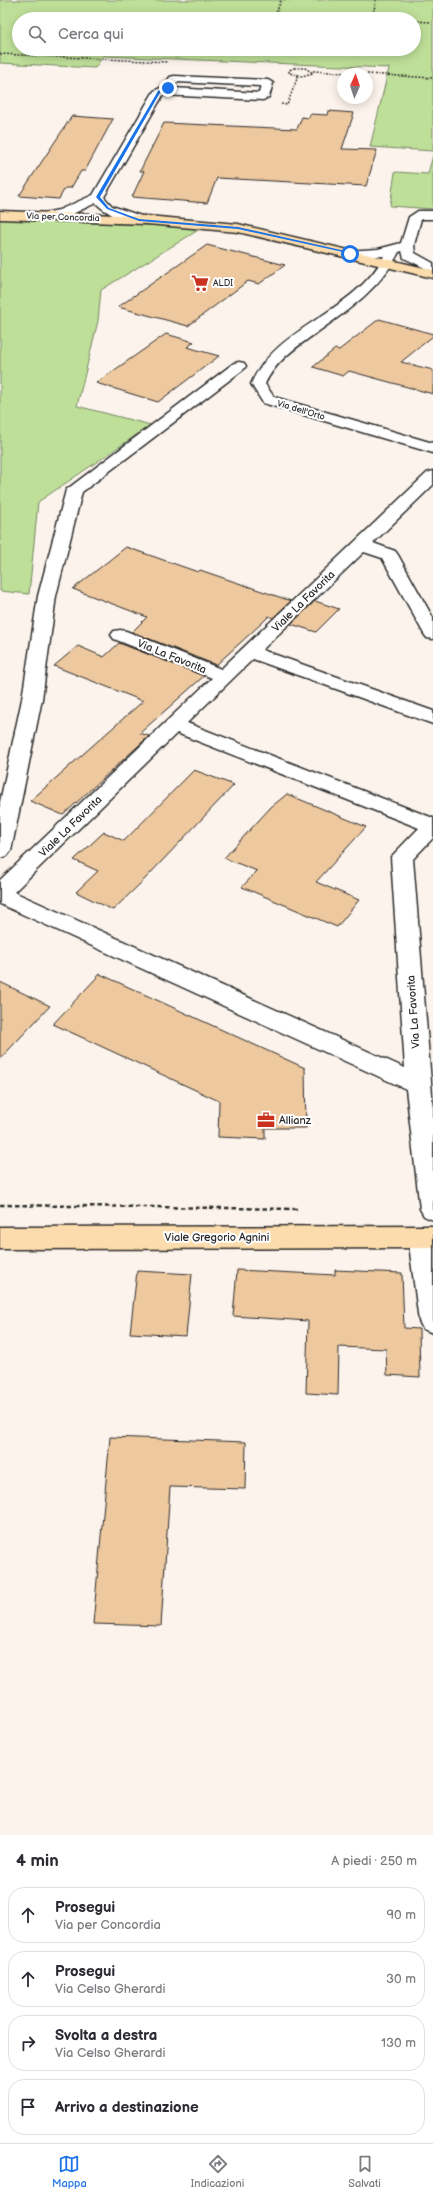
<!DOCTYPE html>
<html lang="it">
<head>
<meta charset="utf-8">
<style>
  body { margin:0; font-family:"Balsamiq Sans",sans-serif; background:#f7f7f7; color:#2b2b33 }
  .compass { position:absolute; left:337px; top:68px; width:36px; height:36px; border-radius:50%; background:#fff; box-shadow:0 2px 10px #0003; rotate:3deg }
  .stop { position:absolute; width:12px; height:12px; margin:-9px; border:3px solid #1a73e8; border-radius:50%; background:#fff }
  .stop.end { background:#1a73e8; border-color:#fff; box-shadow:0 1px 4px #0008 }
  .list { margin:0; padding:0; list-style:none }
  h2 { display:flex; justify-content:space-between; align-items:center; height:52px; margin:0; padding:0 16px; font-size:17px }
  h2 small { font-size:13px; font-weight:400; color:#7c7c81 }
  .list li { display:grid; grid-template-columns:26px 1fr auto; gap:12px; align-items:center; box-sizing:border-box; height:56px; margin:0 8px 8px; padding:0 8px; border:1px solid #e1e1e2; border-radius:16px }
  .list b { display:block; font-size:15px; white-space:nowrap }
  .list p { margin:0; font-size:13px; white-space:nowrap; color:#7c7c81 }
  .list em { font-size:13px; font-style:normal; color:#7c7c81 }
  .icon { flex:none; width:22px; height:22px; fill:none; stroke:currentColor; stroke-width:2; stroke-linecap:round; stroke-linejoin:round }
  .map { position:relative; flex:none; width:433px; height:1835px; overflow:hidden }
  .search { position:absolute; background:#fff; box-shadow:0 2px 10px #0003; left:12px; right:12px; top:12px; height:44px; display:flex; align-items:center; gap:10px; box-sizing:border-box; padding:0 14px; border-radius:22px; color:#7c7c81; font-size:15px }
  .sheet { height:308px; background:#fff }
  nav { display:flex; justify-content:space-around; align-items:center; box-sizing:border-box; height:56px; border-top:1px solid #e1e1e2; background:#fff; font-size:11px; color:#7c7c81 }
  nav a { display:grid; justify-items:center; gap:2px }
  nav .on { color:#1a73e8 }
  .map>svg:first-child { display:block }
  .green { fill:#bedf98; stroke:#748562; fill-rule:evenodd }
  .building { fill:#eec89e; stroke:#2b2b2b }
  .lines { fill:none; stroke-linecap:round; stroke-linejoin:round }
  .minor-casing { stroke:#2b2b2b; stroke-width:3 }
  .major-casing { stroke:#2b2b2b; stroke-width:3 }
  .path-far1 { stroke:#2b2b2b; stroke-width:1.5; stroke-dasharray:2 1.5; stroke-linecap:butt }
  .path { stroke:#2b2b2b; stroke-width:2.5; stroke-dasharray:4.5 3; stroke-linecap:butt }
  .minor { fill:#fff; fill-rule:evenodd }
  .major { fill:#fcdcac; fill-rule:evenodd }
  .route { fill:#1a73e8 }
  .labels { text-anchor:middle; stroke-width:4; stroke-linejoin:round; paint-order:stroke }
  .far-street-label { font-size:9px; fill:#2b2b2b; stroke:#fff }
  .far-poi-label { font-size:9px; fill:#2b2b2b; stroke:#fff; text-anchor:start }
  .street-label { font-size:11px; fill:#2b2b2b; stroke:#fff }
  .poi-label { font-size:11px; fill:#2b2b2b; stroke:#fff; text-anchor:start }
</style>
</head>
<body>
<div class="map">
<svg width="433" height="1835" viewBox="0 0 433 1835">
  <rect width="100%" height="100%" fill="#fcf4ec"/>
  <filter id="ink" filterUnits="userSpaceOnUse"><feTurbulence type="fractalNoise" baseFrequency=".025" numOctaves="2"/><feDisplacementMap in="SourceGraphic" scale="8" xChannelSelector="R" yChannelSelector="G"/><feConvolveMatrix kernelMatrix="1 2 1 2 8 2 1 2 1" color-interpolation-filters="sRGB"/></filter>
  <g filter="url(#ink)">
    <g class="green">
      <path d="M0,0H433V151L370,147L389,68L103,56L95,68L0,63ZM19,19H414V49H19Z"/>
      <polygon points="433,155 433,209 390,206 395,172 428,174"/>
      <polygon points="0,219 171,226 200,229 101,290 98,321 77,406 151,425 38,502 29,594 0,591"/>
    </g>
    <g class="building">
      <polygon points="328,111 354,113 342,149 377,150 366,186 217,178 207,203 132,197 144,171 140,171 164,123 297,129 302,117 309,118 310,114 327,115"/>
      <polygon points="72,116 113,119 85,171 81,171 71,188 65,188 59,199 19,196"/>
      <polygon points="207,245 285,265 259,284 248,281 188,326 118,307"/>
      <polygon points="379,319 433,334 433,336 401,362 433,370 433,394 349,371 343,376 313,367 335,349 339,350"/>
      <polygon points="166,334 194,342 187,347 219,356 158,402 96,383"/>
      <polygon points="126,547 198,572 200,570 291,601 273,618 269,616 263,622 216,665 132,632 147,617 73,589"/>
      <polygon points="315,601 339,609 316,632 291,624"/>
      <polygon points="119,643 204,676 140,733 149,736 63,815 30,801 143,701 54,666 78,646 104,657"/>
      <polygon points="194,770 234,785 144,880 113,910 76,892 98,871 74,860 104,832 124,841"/>
      <polygon points="287,794 366,827 316,882 359,900 337,927 242,887 257,871 224,858 271,807"/>
      <polygon points="100,974 305,1068 306,1128 265,1128 265,1139 218,1137 219,1101 53,1024"/>
      <polygon points="0,982 50,1006 0,1059"/>
      <polygon points="237,1270 335,1275 335,1270 402,1273 404,1328 419,1329 420,1377 387,1375 386,1349 339,1347 338,1395 306,1393 308,1321 233,1316"/>
      <polygon points="137,1271 192,1274 186,1336 130,1333"/>
      <polygon points="110,1437 246,1442 245,1489 170,1487 161,1626 93,1624"/>
    </g>
    <g class="lines">
      <g class="minor-casing">
        <g id="minor">
          <path d="M174,76L268,80L273,83L269,97L263,100L163,95L104,197L112,206L144,217L145,220L144,223C130,226 104,212 96,203C80,210 57,224 38,220L37,217L38,214L59,210L93,195L154,91L164,86L170,77ZM177,82L261,86L259,93L173,88Z"/>
          <path d="M418,211H433V219H421L414,245L415,253L433,263V272L404,258L402,251L399,252C381,287 350,309 319,331C298,346 276,360 265,384L274,397L433,443V453L263,403L251,384C276,326 355,313 384,256L351,258L344,254L346,251L378,249L401,243L409,217Z"/>
          <polygon points="239,362 244,363 246,366 244,369 82,492 56,596 42,699 11,851 7,856 0,858 0,802 22,699 38,596 66,490 234,363"/>
          <path d="M433,471V485L373,543L395,551L398,555L433,618V639L427,638L424,634L382,558L364,552L262,650L433,711V724L253,659L187,723L433,818V838L413,859L433,1107V1220L424,1216L420,1209L406,1089L0,904V880L212,678L114,639L111,635L114,631L120,630L126,631L221,669L427,473ZM177,733L419,828L391,857L405,1068L14,892Z"/>
          <polygon points="421,1226 430,1229 433,1235 433,1333 423,1329 419,1321 408,1237 412,1229"/>
        </g>
      </g>
      <g class="major-casing">
        <g id="major">
          <polygon points="0,211 147,216 238,224 433,270 433,278 238,232 147,224 0,219"/>
          <polygon points="433,1226 433,1248 0,1249 0,1227"/>
        </g>
      </g>
      <g class="path-far1">
        <polyline points="248,14 275,15"/>
        <polyline points="309,17 363,19"/>
        <polyline points="274,19 281,0"/>
        <polyline points="372,19 376,0"/>
        <polyline points="414,21 430,22"/>
        <polyline points="0,54 167,62"/>
        <polygon points="294,68 305,68 313,73 302,76 289,73 289,70"/>
        <polyline points="313,71 363,74"/>
        <polyline points="367,74 433,78"/>
        <polyline points="281,104 287,105 298,76"/>
      </g>
      <polyline class="path" points="0,1205 297,1209"/>
      <use href="#minor" class="minor"/>
      <use href="#major" class="major"/>
    </g>
  </g>
  <polygon class="route" points="168,87 169,89 161,91 100,197 109,208 139,219 238,227 350,252 352,254 238,229 139,221 107,209 96,197 158,91"/>
  <defs>
    <g id="supermarket-bare" transform="scale(1.38)"><path d="M-6-5.5h2.5l.6 2H6L4.5 2H-2.5L-4.4-4H-6ZM-1.5 3.2a1.3 1.3 0 1 0 .1 0ZM3 3.2a1.3 1.3 0 1 0 .1 0Z" fill="#c8321e" stroke="#fff" stroke-width="2.5" paint-order="stroke"/></g>
    <g id="office-bare" transform="scale(1.38)"><path d="M-6-3h4V-5.5h4V-3h4V5H-6ZM-1-4.5V-3h2v-1.5ZM-6 0V1H6V0Z" fill="#c8321e" stroke="#fff" stroke-width="2.5" paint-order="stroke"/></g>
  </defs>
  <g fill-rule="evenodd">
    <use href="#supermarket-bare" x="200" y="283"/>
    <use href="#office-bare" x="266" y="1120"/>
  </g>
  <g class="labels">
    <g class="far-street-label">
      <text transform="translate(63 217) rotate(2)" y="3">Via per Concordia</text>
      <text transform="translate(301 410) rotate(17)" y="3">Via dell'Orto</text>
    </g>
    <g class="far-poi-label">
      <text x="213" y="286">ALDI</text>
    </g>
    <g class="street-label">
      <text transform="translate(303 601) rotate(-44)" y="4">Viale La Favorita</text>
      <text transform="translate(172 656) rotate(22)" y="4">Via La Favorita</text>
      <text transform="translate(70 826) rotate(-44)" y="4">Viale La Favorita</text>
      <text transform="translate(413 1012) rotate(-94)" y="4">Via La Favorita</text>
      <text x="217" y="1241">Viale Gregorio Agnini</text>
    </g>
    <g class="poi-label">
      <text x="279" y="1124">Allianz</text>
    </g>
  </g>
</svg>
<svg class="compass" viewBox="-18 -18 36 36"><path d="M0-13l5 13h-10z" fill="#e53935"/><path d="M0 13l5-13h-10z" fill="#7c7c81"/></svg>
<div class="stop" style="left:350px;top:254px"></div>
<div class="stop end" style="left:168px;top:88px"></div>
<div class="search"><svg class="icon" aria-label="search" viewBox="0 0 24 24"><circle cx="10" cy="10" r="6"/><path d="M15 15l6 6"/></svg>Cerca qui</div>
</div>
<section class="sheet">
<h2>4 min<small>A piedi · 250 m</small></h2>
<ul class="list">
<li><svg class="icon" aria-label="ahead" viewBox="0 0 24 24"><path d="M12 20V5M6 11l6-6 6 6"/></svg><div><b>Prosegui</b><p>Via per Concordia</p></div><em>90 m</em></li>
<li><svg class="icon" aria-label="ahead" viewBox="0 0 24 24"><path d="M12 20V5M6 11l6-6 6 6"/></svg><div><b>Prosegui</b><p>Via Celso Gherardi</p></div><em>30 m</em></li>
<li><svg class="icon" aria-label="right" viewBox="0 0 24 24"><path d="M7 20v-9h11M14 6l5 5-5 5"/></svg><div><b>Svolta a destra</b><p>Via Celso Gherardi</p></div><em>130 m</em></li>
<li><svg class="icon" aria-label="arrive" viewBox="0 0 24 24"><path d="M6 21V4h12l-3 4 3 4H6"/></svg><div><b>Arrivo a destinazione</b></div></li>
</ul>
</section>
<nav>
<a class="on"><svg class="icon" aria-label="map" viewBox="0 0 24 24"><path d="M3 6l6-2 6 2 6-2v14l-6 2-6-2-6 2zM9 4v14M15 6v14"/></svg>Mappa</a>
<a><svg class="icon" aria-label="directions" viewBox="0 0 24 24"><path d="M12 3l9 9-9 9-9-9zM9 14v-3h6M13 9l2 2-2 2"/></svg>Indicazioni</a>
<a><svg class="icon" aria-label="saved" viewBox="0 0 24 24"><path d="M7 4h10v16l-5-4-5 4z"/></svg>Salvati</a>
</nav>
</body>
</html>
